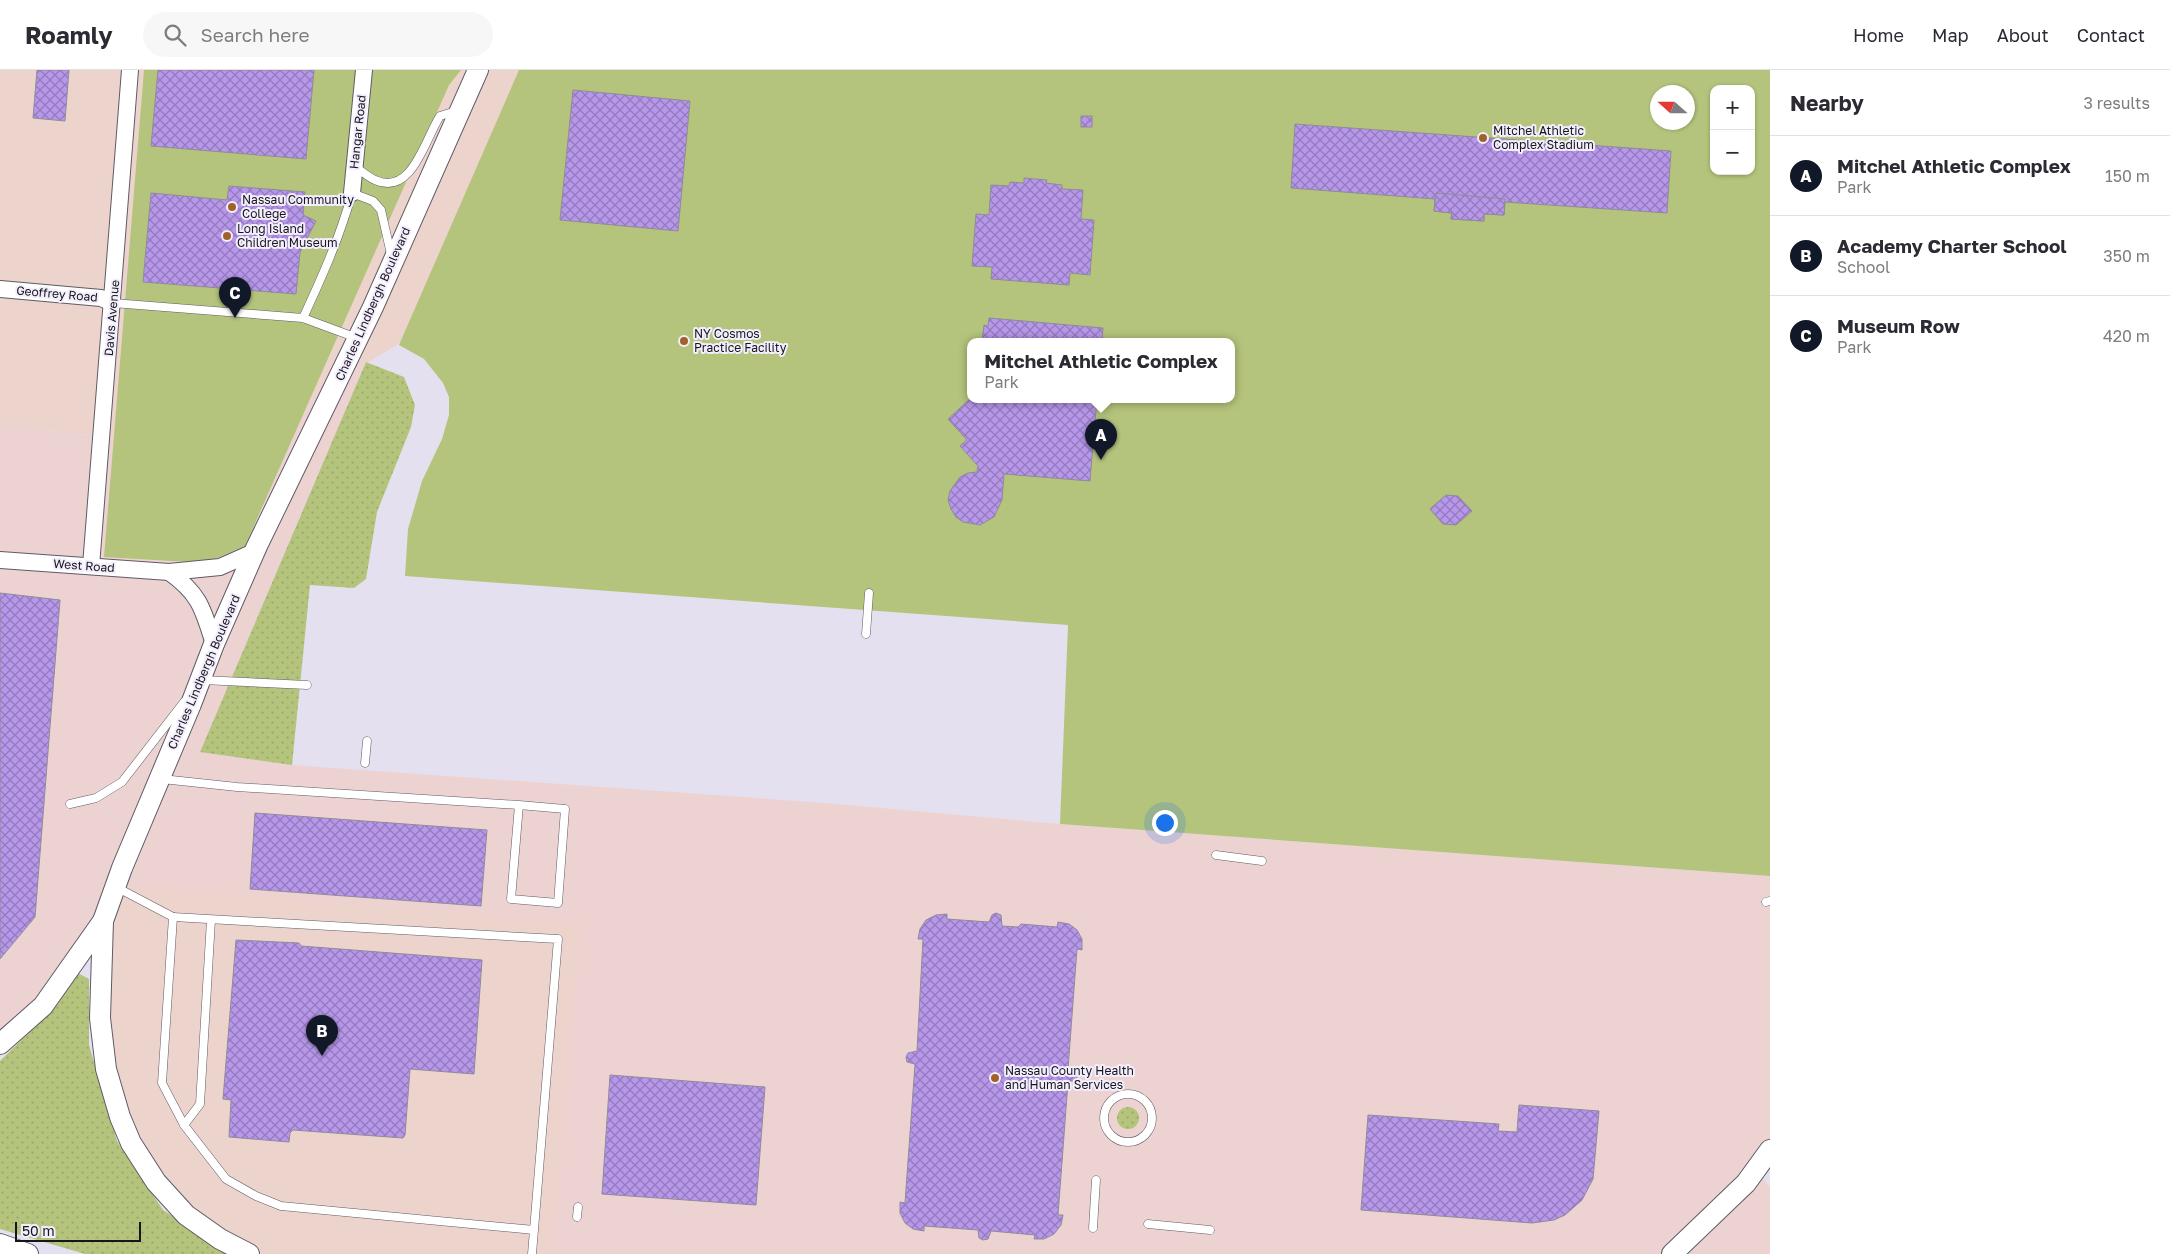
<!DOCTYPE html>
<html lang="en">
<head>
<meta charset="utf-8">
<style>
  body { margin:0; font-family:"Golos Text",sans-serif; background:#f7f7f7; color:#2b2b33 }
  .controls { position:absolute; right:15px; top:15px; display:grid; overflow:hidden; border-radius:10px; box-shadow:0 1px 4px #0004 }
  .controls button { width:45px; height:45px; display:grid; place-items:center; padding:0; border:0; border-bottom:1px solid #e1e1e2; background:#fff; color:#2b2b33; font:25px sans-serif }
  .compass { position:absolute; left:1650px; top:15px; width:45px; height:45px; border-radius:50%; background:#fff; box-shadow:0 1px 4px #0004; rotate:291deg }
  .scale { position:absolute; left:15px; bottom:12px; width:126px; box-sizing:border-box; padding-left:5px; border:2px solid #17151a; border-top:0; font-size:14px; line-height:18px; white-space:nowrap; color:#17151a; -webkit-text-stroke:4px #f3eefd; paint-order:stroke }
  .you { position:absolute; left:1164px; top:752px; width:18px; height:18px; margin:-12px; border:4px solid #fff; border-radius:50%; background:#1a73e8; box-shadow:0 0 0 8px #1a73e833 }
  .badge { display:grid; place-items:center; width:32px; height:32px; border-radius:50%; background:#111827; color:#fff; font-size:16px; font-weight:700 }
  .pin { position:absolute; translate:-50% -41px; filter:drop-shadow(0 1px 2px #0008) }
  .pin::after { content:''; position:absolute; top:26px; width:18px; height:15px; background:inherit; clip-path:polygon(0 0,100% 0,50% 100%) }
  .popup { position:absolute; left:967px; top:268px; width:268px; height:65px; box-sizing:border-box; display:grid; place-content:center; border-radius:10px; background:#fff; filter:drop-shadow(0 1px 4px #0005); font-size:16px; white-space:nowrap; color:#7c7c81 }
  .popup b { font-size:19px; color:#2b2b33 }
  .popup::after { content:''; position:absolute; left:50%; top:100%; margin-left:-10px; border:10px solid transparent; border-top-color:#fff }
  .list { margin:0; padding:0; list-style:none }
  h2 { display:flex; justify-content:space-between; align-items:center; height:65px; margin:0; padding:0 20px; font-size:21px }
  h2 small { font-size:16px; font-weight:400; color:#7c7c81 }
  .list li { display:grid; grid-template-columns:32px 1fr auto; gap:15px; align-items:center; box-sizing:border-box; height:80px; padding:0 20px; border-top:1px solid #e1e1e2 }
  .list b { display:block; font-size:19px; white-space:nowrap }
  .list p { margin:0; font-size:16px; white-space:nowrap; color:#7c7c81 }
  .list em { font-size:16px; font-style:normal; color:#7c7c81 }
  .icon { flex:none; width:28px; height:28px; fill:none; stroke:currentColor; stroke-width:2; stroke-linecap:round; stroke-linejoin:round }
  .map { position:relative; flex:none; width:1770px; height:1184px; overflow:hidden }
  header { display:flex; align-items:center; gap:30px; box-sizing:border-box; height:70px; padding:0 25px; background:#fff; border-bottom:1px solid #e1e1e2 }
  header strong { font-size:24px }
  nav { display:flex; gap:28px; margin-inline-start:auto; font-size:18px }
  .search { width:350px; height:45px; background:#f7f7f7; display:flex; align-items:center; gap:12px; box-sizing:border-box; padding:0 18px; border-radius:28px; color:#7c7c81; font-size:19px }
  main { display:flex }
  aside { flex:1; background:#fff }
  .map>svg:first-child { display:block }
  .commercial { fill:#edd2d2 }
  .education { fill:#ecd3cc }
  .grass { fill:url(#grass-dots) }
  .park { fill:#b4c47c; fill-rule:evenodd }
  .building { fill:url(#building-cross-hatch); stroke:#8f8b98 }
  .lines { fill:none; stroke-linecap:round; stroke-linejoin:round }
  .service-casing { stroke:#5e5a66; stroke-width:9 }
  .minor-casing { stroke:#5e5a66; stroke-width:18 }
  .tertiary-casing { stroke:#5e5a66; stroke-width:22 }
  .service { stroke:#fff; stroke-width:8 }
  .minor { stroke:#fff; stroke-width:16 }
  .tertiary { stroke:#fff; stroke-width:20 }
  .poi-dot { fill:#a1622a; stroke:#f3eefd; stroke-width:2 }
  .labels { text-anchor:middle; stroke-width:4; stroke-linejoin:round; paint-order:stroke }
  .poi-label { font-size:12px; fill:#17151a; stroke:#f3eefd; text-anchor:start }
  .street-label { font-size:12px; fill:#17151a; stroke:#f3eefd }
</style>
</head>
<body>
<header>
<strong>Roamly</strong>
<div class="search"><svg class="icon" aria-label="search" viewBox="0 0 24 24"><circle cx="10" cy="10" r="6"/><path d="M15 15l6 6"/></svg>Search here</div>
<nav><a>Home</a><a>Map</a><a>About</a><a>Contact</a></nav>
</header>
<main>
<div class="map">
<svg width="1770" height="1184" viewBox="0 0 1770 1184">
  <defs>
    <pattern id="grass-dots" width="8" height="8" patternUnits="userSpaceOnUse" patternTransform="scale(1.25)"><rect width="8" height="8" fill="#b4c47c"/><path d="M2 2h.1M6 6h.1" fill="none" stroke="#9aa86b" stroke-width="1.8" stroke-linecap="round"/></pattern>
    <pattern id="building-cross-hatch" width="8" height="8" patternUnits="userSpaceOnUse" patternTransform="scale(1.25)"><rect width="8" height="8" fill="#b797ea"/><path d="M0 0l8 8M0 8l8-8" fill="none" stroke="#947abd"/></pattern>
  </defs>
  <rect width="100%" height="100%" fill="#e5e0ef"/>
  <polygon class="commercial" points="366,292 200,682 292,695 826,733 1060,754 1770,806 1770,1080 1756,1099 1770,1117 1770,1184 245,1184 101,860 0,976 0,356 114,368 206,493 245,476 311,327"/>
  <g class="education">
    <polygon points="0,0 527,0 400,273 226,379 0,356"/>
    <polygon points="120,815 580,853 553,1184 245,1184 190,1152 106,1012 101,859"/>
  </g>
  <g class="grass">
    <polygon points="366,292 404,307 415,335 411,357 377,442 366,509 354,518 310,515 292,695 200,682"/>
    <polygon points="76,902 89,909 89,975 117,1071 163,1140 232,1184 85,1184 0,1159 0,991 58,934"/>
    <circle cx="1128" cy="1048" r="11"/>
  </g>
  <g class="park">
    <polygon points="144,0 461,0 449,15 245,476 206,493 104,487"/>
    <path d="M519,0H1770V806L1060,754L1068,555L405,506L408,459L422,411L442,369L449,345V327L443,313L424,289L399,275ZM1714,19H1751V101H1714ZM1658,22H1688V52H1658ZM971,271H1231V329H971Z"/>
  </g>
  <g class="building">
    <polygon points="37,0 69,0 65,51 33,48"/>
    <polygon points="158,0 314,0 306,89 151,76"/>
    <polygon points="573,20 690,31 678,161 560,150"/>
    <rect x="1081" y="46" width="11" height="11"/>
    <polygon points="1295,54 1671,81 1667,143 1505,132 1504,145 1484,144 1484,151 1451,149 1452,143 1434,141 1435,129 1291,118"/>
    <polygon points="1024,108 1047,110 1046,113 1062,115 1062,119 1083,120 1081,149 1094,150 1090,205 1070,203 1069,215 991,209 992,197 972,196 976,144 989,145 991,115 1009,116 1010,112 1024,113"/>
    <polygon points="229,116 305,122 303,145 316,151 300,182 296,224 143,212 151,123 227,130"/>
    <polygon points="1436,123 1505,129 1504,145 1484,144 1484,151 1451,149 1452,143 1434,141"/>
    <polygon points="989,248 1103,258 1102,271 982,271 984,255 988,256"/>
    <polygon points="971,328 1097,329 1090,411 1004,404 1002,430 994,447 980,455 963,452 956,447 951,439 948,430 950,421 960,407 968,403 977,402 978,396 960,376 967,370 948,349"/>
    <polygon points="1446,425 1458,426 1472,441 1456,455 1443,454 1430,439"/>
    <polygon points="0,523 60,530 35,847 0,889"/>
    <polygon points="255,743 487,760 481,836 250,819"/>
    <polygon points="996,843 1001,845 1002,856 1018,857 1021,854 1057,857 1058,852 1069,854 1077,860 1082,869 1082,880 1077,879 1068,999 1076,1002 1077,1006 1076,1010 1068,1012 1058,1145 1063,1145 1061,1155 1054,1164 1044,1169 1034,1169 1035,1165 991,1161 988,1169 983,1170 979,1168 978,1160 924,1156 924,1161 913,1159 905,1153 900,1143 900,1132 905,1133 915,994 907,992 906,987 908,983 917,981 923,869 918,869 920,859 926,850 936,845 947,844 947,849 989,852 992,845"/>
    <polygon points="236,870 299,873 301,876 482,890 474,1004 410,999 405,1065 403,1068 293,1060 290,1063 289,1072 229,1067 231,1030 223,1029"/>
    <polygon points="610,1005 765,1017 756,1135 602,1124"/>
    <polygon points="1519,1035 1599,1041 1593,1109 1582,1130 1565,1145 1554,1150 1532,1153 1361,1140 1368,1045 1499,1054 1498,1061 1517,1062"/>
  </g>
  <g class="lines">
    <g class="service-casing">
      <g id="service">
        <path d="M355,97C362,101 368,107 375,110C412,127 425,69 440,46L456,41"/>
        <polyline points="113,233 303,248 357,268"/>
        <path d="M303,248C322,207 340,167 352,123L373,131L381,140L391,184"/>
        <polyline points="866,564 869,523"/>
        <polyline points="202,610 307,615"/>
        <polyline points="365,693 367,671"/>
        <polyline points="162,709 237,717 519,735 565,739 558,833 511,829 519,735"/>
        <polyline points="70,734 96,728 122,712 184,632"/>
        <polyline points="1216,785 1262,791"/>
        <polyline points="116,817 173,847"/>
        <polyline points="1766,832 1770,831"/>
        <circle cx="1128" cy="1048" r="24"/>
        <polyline points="184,1055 200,1034 211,850"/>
        <polyline points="577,1147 578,1137"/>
        <polyline points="1148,1154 1210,1160"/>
        <polyline points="1093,1158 1096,1110"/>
        <path d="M532,1184C541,1079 549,974 558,869L173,847L162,1013L184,1055L226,1109L256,1126L281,1136L534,1160"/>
      </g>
    </g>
    <g class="minor-casing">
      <g id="minor">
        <polyline points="352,123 364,0"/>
        <polyline points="0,219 101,228 113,233"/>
        <polyline points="0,490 169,502 220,497 256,481"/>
        <polyline points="91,496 130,0"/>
        <path d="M169,502C200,524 203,539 214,574"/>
      </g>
    </g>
    <g class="tertiary-casing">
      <g id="tertiary">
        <polyline points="0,974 43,936 103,851"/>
        <polyline points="0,1174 28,1184"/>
        <polyline points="249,1184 220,1169 186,1145 156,1112 131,1073 120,1047 106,999 100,948 103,851 122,798 191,634 214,574 257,476 373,237 478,0"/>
        <polyline points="1672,1184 1746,1113 1770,1080"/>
      </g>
    </g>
    <use href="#service" class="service"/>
    <use href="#minor" class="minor"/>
    <use href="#tertiary" class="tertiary"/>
  </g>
  <g class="poi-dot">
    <circle cx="1483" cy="68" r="5"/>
    <circle cx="232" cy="137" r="5"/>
    <circle cx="227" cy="166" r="5"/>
    <circle cx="684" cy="271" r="5"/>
    <circle cx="995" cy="1008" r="5"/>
  </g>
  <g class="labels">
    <g class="poi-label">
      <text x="1493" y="65">Mitchel Athletic<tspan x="1493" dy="14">Complex Stadium</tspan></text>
      <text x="242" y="134">Nassau Community<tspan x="242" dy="14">College</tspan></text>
      <text x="237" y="163">Long Island<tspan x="237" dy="14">Children Museum</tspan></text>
      <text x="694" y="268">NY Cosmos<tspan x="694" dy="14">Practice Facility</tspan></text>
      <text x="1005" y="1005">Nassau County Health<tspan x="1005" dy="14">and Human Services</tspan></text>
    </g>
    <g class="street-label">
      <text transform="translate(358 62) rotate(-84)" y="4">Hangar Road</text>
      <text transform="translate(57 224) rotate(5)" y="4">Geoffrey Road</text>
      <text transform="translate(373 234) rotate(-66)" y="4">Charles Lindbergh Boulevard</text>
      <text transform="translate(112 248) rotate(-85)" y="4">Davis Avenue</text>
      <text transform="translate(84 496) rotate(4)" y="4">West Road</text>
      <text transform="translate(204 602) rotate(-67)" y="4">Charles Lindbergh Boulevard</text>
    </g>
  </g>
</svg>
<div class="controls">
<button>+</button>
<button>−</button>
</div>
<svg class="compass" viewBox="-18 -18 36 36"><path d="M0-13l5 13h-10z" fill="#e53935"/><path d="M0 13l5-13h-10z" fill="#7c7c81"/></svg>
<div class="scale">50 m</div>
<div class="you"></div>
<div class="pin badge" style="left:1101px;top:390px">A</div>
<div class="popup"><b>Mitchel Athletic Complex</b>Park</div>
<div class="pin badge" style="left:322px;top:986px">B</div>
<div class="pin badge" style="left:235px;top:248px">C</div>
</div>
<aside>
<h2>Nearby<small>3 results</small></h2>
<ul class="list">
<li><span class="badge">A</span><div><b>Mitchel Athletic Complex</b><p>Park</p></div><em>150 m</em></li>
<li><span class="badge">B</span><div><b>Academy Charter School</b><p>School</p></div><em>350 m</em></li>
<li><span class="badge">C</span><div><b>Museum Row</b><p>Park</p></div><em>420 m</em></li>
</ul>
</aside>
</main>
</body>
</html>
